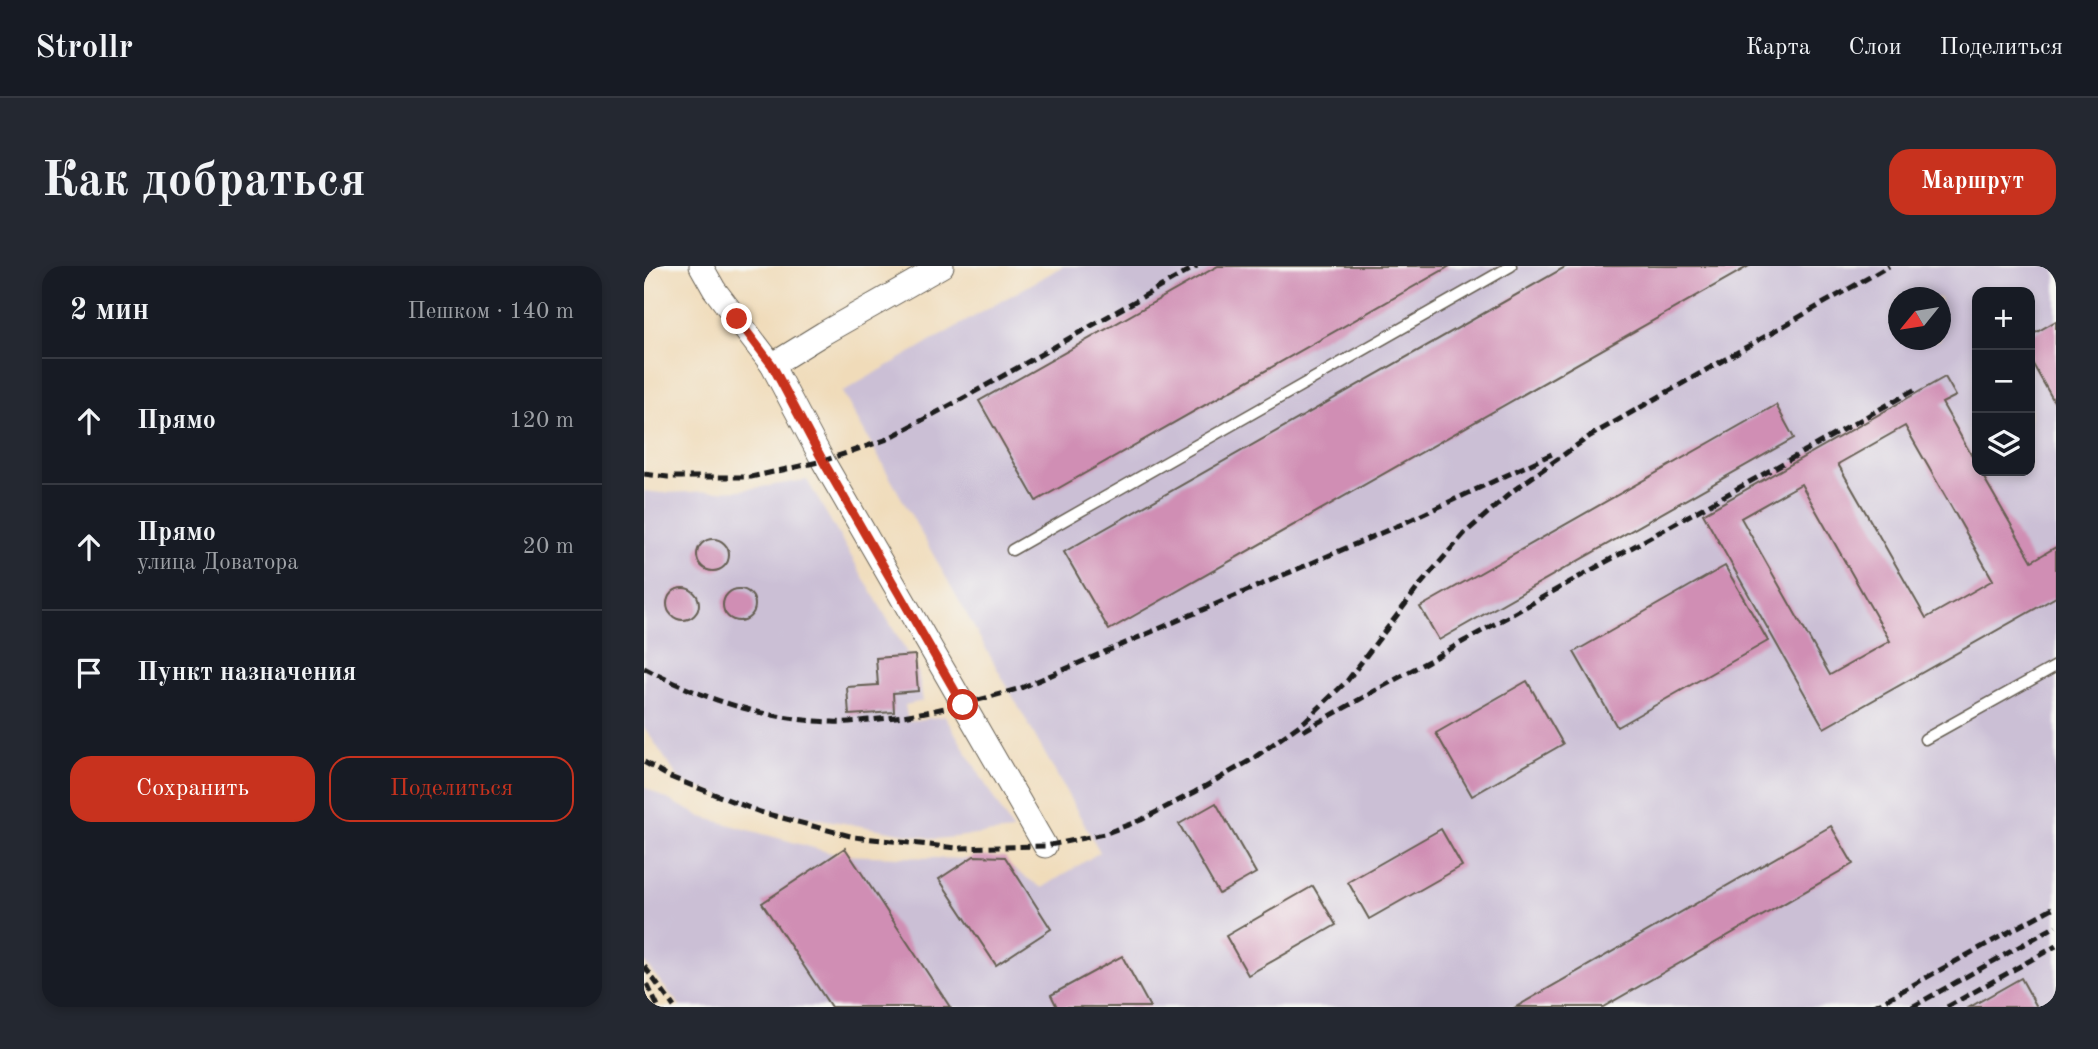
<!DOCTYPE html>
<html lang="ru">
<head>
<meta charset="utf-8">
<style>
  body { margin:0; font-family:"Old Standard TT",serif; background:#242831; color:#f1f3f6 }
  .controls { position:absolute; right:21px; top:21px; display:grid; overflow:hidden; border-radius:14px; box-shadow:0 4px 10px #0003 }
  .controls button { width:63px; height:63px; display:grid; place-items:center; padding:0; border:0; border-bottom:2px solid #363941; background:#171b24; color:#f1f3f6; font:35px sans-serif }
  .compass { position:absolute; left:1244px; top:21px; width:63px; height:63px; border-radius:50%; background:#171b24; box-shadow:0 4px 10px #0003; rotate:240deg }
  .stop { position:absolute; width:21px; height:21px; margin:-16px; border:5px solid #c8321e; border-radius:50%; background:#fff }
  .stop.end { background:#c8321e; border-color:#fff; box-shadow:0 2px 7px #0008 }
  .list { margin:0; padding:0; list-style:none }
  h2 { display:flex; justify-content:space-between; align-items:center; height:91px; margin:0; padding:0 28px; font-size:30px }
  h2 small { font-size:23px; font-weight:400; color:#9ea1a6 }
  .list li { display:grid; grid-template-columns:46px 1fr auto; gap:21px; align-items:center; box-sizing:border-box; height:126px; padding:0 28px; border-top:2px solid #363941 }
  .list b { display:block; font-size:26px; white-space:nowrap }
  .list p { margin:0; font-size:23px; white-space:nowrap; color:#9ea1a6 }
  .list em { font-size:23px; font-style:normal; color:#9ea1a6 }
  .actions { display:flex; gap:14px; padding:21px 28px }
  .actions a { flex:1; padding:16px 0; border:2px solid #c8321e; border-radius:21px; text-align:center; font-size:24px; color:#c8321e }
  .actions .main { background:#c8321e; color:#fff }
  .icon { flex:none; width:38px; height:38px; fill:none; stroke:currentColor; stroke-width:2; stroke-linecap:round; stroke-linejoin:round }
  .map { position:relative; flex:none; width:1412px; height:741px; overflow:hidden; border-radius:21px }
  header { display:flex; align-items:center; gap:42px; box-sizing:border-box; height:98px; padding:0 35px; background:#171b24; border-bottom:2px solid #363941 }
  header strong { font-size:33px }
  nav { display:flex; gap:38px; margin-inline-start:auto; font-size:24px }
  .intro { display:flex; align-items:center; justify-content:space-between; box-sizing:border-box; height:168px; padding:0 42px }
  h1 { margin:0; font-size:49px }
  .button { padding:18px 32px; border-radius:21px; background:#c8321e; color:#fff; font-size:24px; font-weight:700 }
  main { display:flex; gap:42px; padding:0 42px }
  aside { flex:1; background:#171b24; border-radius:21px; box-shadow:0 4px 10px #0003 }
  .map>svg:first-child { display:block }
  .industrial { fill:#cbbfd5; fill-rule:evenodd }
  .building { fill:#d08eb4; fill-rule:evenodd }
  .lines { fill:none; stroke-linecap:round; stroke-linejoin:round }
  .lane-casing { stroke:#665f53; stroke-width:13 }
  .street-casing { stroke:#665f53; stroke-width:25 }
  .lane { stroke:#fff; stroke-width:10 }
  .street { stroke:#fff; stroke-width:23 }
  .rail { stroke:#1c1c1c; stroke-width:5; stroke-dasharray:10 5; stroke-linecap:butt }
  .route { stroke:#c8321e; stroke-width:9 }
</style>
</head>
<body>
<header>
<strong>Strollr</strong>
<nav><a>Карта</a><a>Слои</a><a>Поделиться</a></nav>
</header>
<div class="intro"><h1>Как добраться</h1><a class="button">Маршрут</a></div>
<main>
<aside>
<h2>2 мин<small>Пешком · 140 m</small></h2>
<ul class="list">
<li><svg class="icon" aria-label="ahead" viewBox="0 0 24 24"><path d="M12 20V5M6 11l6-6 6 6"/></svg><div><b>Прямо</b></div><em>120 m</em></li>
<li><svg class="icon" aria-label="ahead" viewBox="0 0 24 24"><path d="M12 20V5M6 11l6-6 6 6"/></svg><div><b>Прямо</b><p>улица Доватора</p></div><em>20 m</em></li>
<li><svg class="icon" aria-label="arrive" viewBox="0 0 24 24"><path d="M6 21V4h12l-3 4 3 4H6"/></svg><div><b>Пункт назначения</b></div></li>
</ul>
<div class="actions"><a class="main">Сохранить</a><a>Поделиться</a></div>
</aside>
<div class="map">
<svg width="1412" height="741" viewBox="0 0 1412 741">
  <rect width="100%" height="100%" fill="#f6f6f2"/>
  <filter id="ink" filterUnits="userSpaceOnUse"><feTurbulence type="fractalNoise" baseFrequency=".0143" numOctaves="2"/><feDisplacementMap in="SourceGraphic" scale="14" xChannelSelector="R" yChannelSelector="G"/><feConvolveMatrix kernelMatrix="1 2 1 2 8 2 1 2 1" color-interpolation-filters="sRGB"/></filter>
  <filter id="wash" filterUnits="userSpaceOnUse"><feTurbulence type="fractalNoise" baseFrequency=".00686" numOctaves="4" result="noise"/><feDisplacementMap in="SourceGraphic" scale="28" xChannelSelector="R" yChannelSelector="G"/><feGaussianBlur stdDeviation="1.57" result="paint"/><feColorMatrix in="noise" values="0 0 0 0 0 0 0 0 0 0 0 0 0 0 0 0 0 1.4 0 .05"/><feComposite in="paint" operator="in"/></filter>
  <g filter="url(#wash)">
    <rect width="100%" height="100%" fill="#f0dbb9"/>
    <g class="industrial">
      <path d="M419,0H1412V741H37L0,696V521L58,551L195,589L356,594L398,622L456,586L198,126ZM1333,26H1386V205H1333ZM1254,32H1296V74H1254Z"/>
      <polygon points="163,214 274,406 279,435 261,439 264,455 301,450 369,565 292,573 119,543 37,516 0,461 0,225 18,227 97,224"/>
    </g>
    <g id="blocks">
      <g class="building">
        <polygon points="574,0 806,0 392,235 335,135"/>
        <polygon points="923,0 1105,0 465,364 420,286"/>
        <polygon points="1412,55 1412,139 1386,93 1386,70"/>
        <path d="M1301,111L1312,130L1298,137L1333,199V205H1336L1388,295L1412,281V331L1180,462L1059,248ZM1261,160L1349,314L1282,352L1194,198ZM1157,218L1246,375L1186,409L1097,252Z"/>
        <polygon points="1132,139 1150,172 795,374 776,341"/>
        <circle cx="69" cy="289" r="16"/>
        <polygon points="1081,300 1124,375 973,461 930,386"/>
        <circle cx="39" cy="338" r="16"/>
        <circle cx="95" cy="339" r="16"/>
        <polygon points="271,389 274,425 249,427 250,446 205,449 203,421 234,419 232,392"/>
        <polygon points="883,415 919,478 828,530 792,467"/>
        <polygon points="572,537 612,607 575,628 535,558"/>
        <polygon points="1187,560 1209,598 959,741 872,741"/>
        <polygon points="797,563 818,600 725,653 704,616"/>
        <polygon points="201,582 306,741 187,741 118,637"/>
        <polygon points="330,590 361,591 407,663 352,699 295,613"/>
        <polygon points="669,620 692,659 604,709 582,670"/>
        <polygon points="478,690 506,741 413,741 407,729"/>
        <polygon points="1377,712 1393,741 1326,741"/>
      </g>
    </g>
  </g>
  <g filter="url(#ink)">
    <use href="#blocks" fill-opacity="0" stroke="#665f53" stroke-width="2"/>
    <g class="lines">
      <g class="lane-casing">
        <g id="lane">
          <polyline points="1412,0 1412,1"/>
          <polyline points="368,284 867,0"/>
          <polyline points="1281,473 1412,400"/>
        </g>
      </g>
      <g class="street-casing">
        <g id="street">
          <polyline points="57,0 70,23 128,99 179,195 401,580"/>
          <polyline points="128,99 180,67 298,0"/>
        </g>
      </g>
      <use href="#lane" class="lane"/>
      <use href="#street" class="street"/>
      <g class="rail">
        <polyline points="0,208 24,211 107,211 179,195 241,174 318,133 553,0"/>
        <path d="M0,402C58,433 123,454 188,456C201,457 213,455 226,454C279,449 326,437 377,422L758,258L908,188"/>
        <polyline points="659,465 1270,124"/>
        <polyline points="0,496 26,511 116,546 210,571 313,582 401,580 460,568 497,554 551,526 607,494 661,455 703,415 776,319 820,268 870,224 946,170 1245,0"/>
        <polyline points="0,700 30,741"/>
        <polyline points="3,718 14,741"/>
        <polyline points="1229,741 1412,640"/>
        <polyline points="1268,741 1412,660"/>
        <polyline points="1303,741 1412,680"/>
      </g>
    </g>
  </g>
  <g class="lines" filter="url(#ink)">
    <polyline class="route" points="93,53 128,99 179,195 319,439"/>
  </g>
</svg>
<div class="controls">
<button>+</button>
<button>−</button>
<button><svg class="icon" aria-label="layers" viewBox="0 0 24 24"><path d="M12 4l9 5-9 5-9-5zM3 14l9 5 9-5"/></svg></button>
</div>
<svg class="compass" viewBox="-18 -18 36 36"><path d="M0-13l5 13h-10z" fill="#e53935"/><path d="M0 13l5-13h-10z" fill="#9ea1a6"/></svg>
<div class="stop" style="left:319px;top:439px"></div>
<div class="stop end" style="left:93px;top:53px"></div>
</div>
</main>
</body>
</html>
